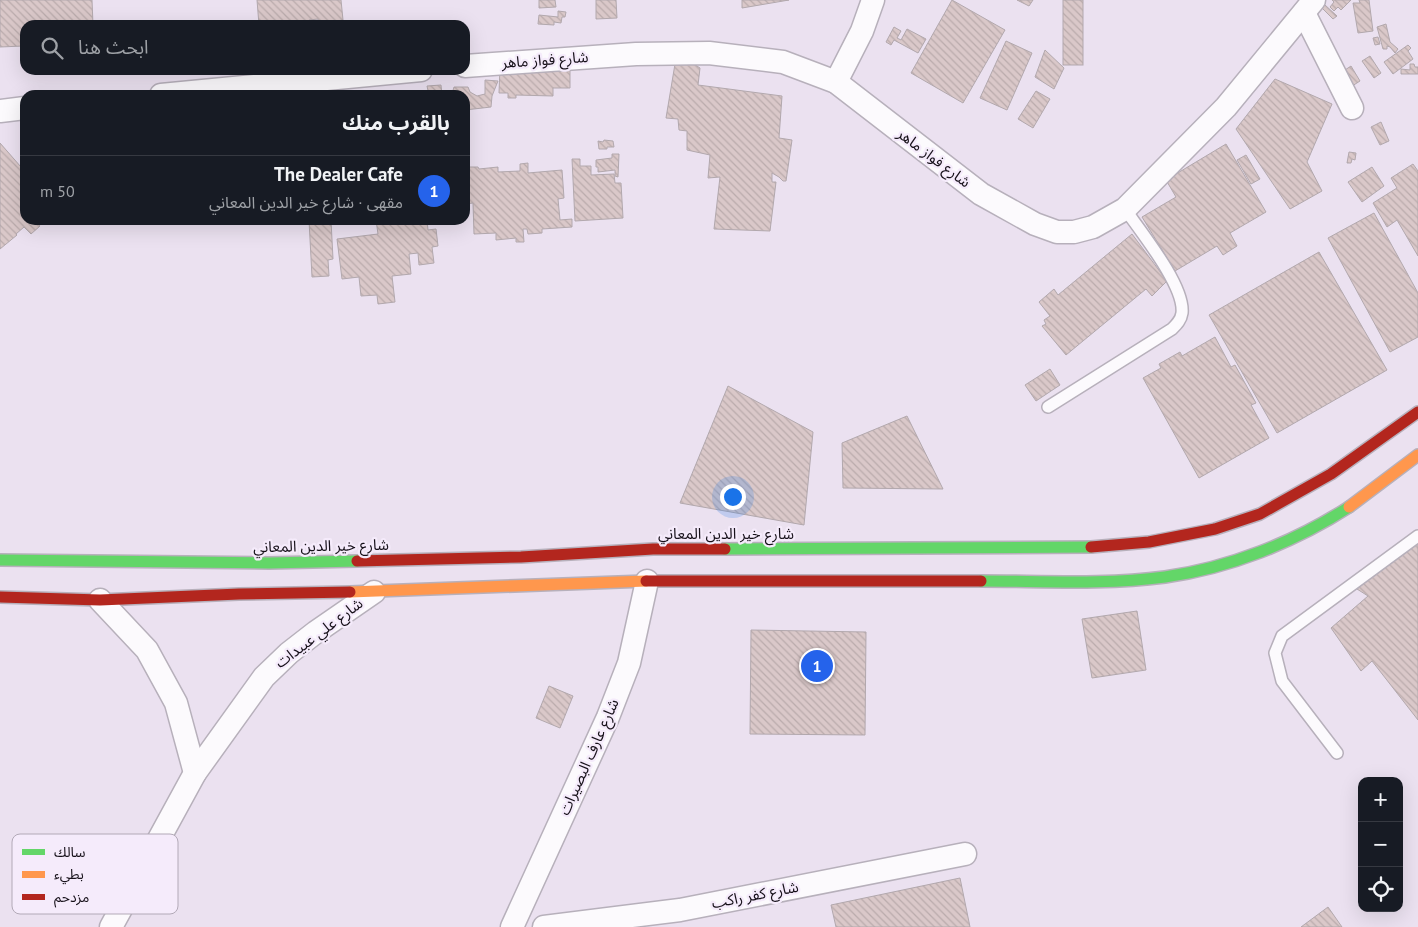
<!DOCTYPE html>
<html lang="ar">
<head>
<meta charset="utf-8">
<style>
  body { margin:0; font-family:"PT Sans","Noto Sans Arabic",sans-serif; background:#20242c; color:#f1f3f6; direction:rtl }
  .controls { position:absolute; right:15px; bottom:15px; display:grid; overflow:hidden; border-radius:10px; box-shadow:0 5px 20px #0002 }
  .controls button { width:45px; height:45px; display:grid; place-items:center; padding:0; border:0; border-bottom:1px solid #363941; background:#171b24; color:#f1f3f6; font:25px sans-serif }
  .you { position:absolute; left:732px; top:496px; width:18px; height:18px; margin:-12px; border:4px solid #fff; border-radius:50%; background:#1a73e8; box-shadow:0 0 0 8px #1a73e833 }
  .badge { display:grid; place-items:center; width:32px; height:32px; border-radius:50%; background:#2563eb; color:#fff; font-size:16px; font-weight:700 }
  .pin { position:absolute; translate:-50% -50%; border:2px solid #fff; box-shadow:0 1px 5px #0006 }
  .list { margin:0; padding:0; list-style:none }
  h2 { display:flex; justify-content:space-between; align-items:center; height:65px; margin:0; padding:0 20px; font-size:21px }
  h2 small { font-size:16px; font-weight:400; color:#9ea1a6 }
  .list li { display:grid; grid-template-columns:32px 1fr auto; gap:15px; align-items:center; box-sizing:border-box; height:70px; padding:0 20px; border-top:1px solid #363941 }
  .list b { display:block; font-size:19px; white-space:nowrap }
  .list p { margin:0; font-size:16px; white-space:nowrap; color:#9ea1a6 }
  .list em { font-size:16px; font-style:normal; color:#9ea1a6 }
  .icon { flex:none; width:28px; height:28px; fill:none; stroke:currentColor; stroke-width:2; stroke-linecap:round; stroke-linejoin:round }
  .map { position:relative; flex:none; width:1418px; height:927px; overflow:hidden; direction:ltr }
  .search { position:absolute; background:#171b24; box-shadow:0 5px 20px #0002; left:20px; top:20px; width:450px; height:55px; display:flex; align-items:center; gap:12px; box-sizing:border-box; padding:0 18px; border-radius:15px; color:#9ea1a6; font-size:19px }
  .panel { position:absolute; background:#171b24; box-shadow:0 5px 20px #0002; left:20px; top:90px; width:450px; height:135px; border-radius:15px; direction:rtl }
  .map>svg:first-child { display:block }
  .building { fill:url(#building-back-hatch); stroke:#b2a8ad }
  .lines { fill:none; stroke-linecap:round; stroke-linejoin:round }
  .lane-casing { stroke:#b7b0bb; stroke-width:14 }
  .street-casing { stroke:#b7b0bb; stroke-width:25 }
  .fast-casing { stroke:#b7b0bb; stroke-width:14 }
  .slow-casing { stroke:#b7b0bb; stroke-width:14 }
  .jam-casing { stroke:#b7b0bb; stroke-width:14 }
  .lane { stroke:#fcfafd; stroke-width:11 }
  .street { stroke:#fcfafd; stroke-width:22 }
  .fast { stroke:#63d668; stroke-width:11 }
  .slow { stroke:#ff974d; stroke-width:11 }
  .jam { stroke:#b3261e; stroke-width:11 }
  .labels { text-anchor:middle; stroke-width:4.5; stroke-linejoin:round; paint-order:stroke }
  .street-label { font-size:15px; fill:#161019; stroke:#f5ebfb }
  .key { fill:#f5ebfb; stroke:#b2a9b7; stroke-width:1 }
  .key-label { font-size:14px; fill:#161019 }
</style>
</head>
<body>
<div class="map">
<svg width="1418" height="927" viewBox="0 0 1418 927">
  <defs>
    <pattern id="building-back-hatch" width="6" height="6" patternUnits="userSpaceOnUse" patternTransform="scale(1.25)"><rect width="6" height="6" fill="#dac8c9"/><path d="M-1 5l2 2M0 0l6 6M5-1l2 2" fill="none" stroke="#baabac"/></pattern>
  </defs>
  <rect width="100%" height="100%" fill="#ebe1f0"/>
  <g class="building">
    <polygon points="0,0 92,0 93,25 25,25 25,52 23,52 23,46 0,47"/>
    <polygon points="257,0 341,0 343,20 319,23 318,19 309,20 309,24 300,25 291,25 290,22 280,23 280,25 259,25"/>
    <polygon points="539,0 555,0 556,7 539,8"/>
    <polygon points="596,0 616,0 617,18 596,19"/>
    <polygon points="742,0 789,0 742,8"/>
    <polygon points="952,0 1005,30 963,103 911,73"/>
    <polygon points="1017,0 1033,0 1029,6"/>
    <rect x="1063" y="0" width="20" height="65"/>
    <polygon points="1332,0 1351,0 1341,10 1338,7 1334,11 1330,7 1334,2"/>
    <polygon points="1359,0 1369,0 1373,31 1358,33 1353,3 1360,3"/>
    <polygon points="1325,5 1337,16 1333,19 1322,8"/>
    <polygon points="558,11 566,12 565,17 562,17 561,23 554,22 554,25 538,24 539,15 558,17"/>
    <polygon points="1386,24 1390,42 1398,49 1395,53 1390,47 1387,46 1387,49 1383,49 1377,27"/>
    <polygon points="894,27 901,31 897,38 901,40 907,29 926,39 918,53 894,40 891,45 886,42"/>
    <polygon points="1378,37 1380,44 1375,45 1373,38"/>
    <polygon points="1006,41 1032,53 1007,110 980,98"/>
    <polygon points="1408,45 1411,48 1408,51 1413,59 1393,74 1384,62"/>
    <polygon points="1045,50 1064,68 1054,89 1035,77"/>
    <polygon points="1370,56 1381,73 1374,78 1362,61"/>
    <polygon points="688,60 700,68 698,85 782,96 779,138 792,140 786,181 783,181 779,177 772,173 772,182 776,182 770,231 714,229 720,177 708,178 710,155 687,150 687,131 679,130 678,119 666,118 675,64"/>
    <polygon points="1410,64 1414,64 1415,67 1418,67 1418,74 1401,74 1401,69 1410,70"/>
    <polygon points="1351,66 1360,81 1349,88 1339,74"/>
    <polygon points="500,67 570,68 570,88 553,88 553,96 516,95 516,98 508,98 508,93 499,93"/>
    <polygon points="1275,79 1332,104 1307,162 1322,191 1290,209 1236,129"/>
    <polygon points="485,80 498,81 492,96 491,107 465,110 465,95 448,95 452,94 454,87 468,87 470,92 477,96 485,94"/>
    <polygon points="441,85 442,95 445,95 429,95 427,86"/>
    <polygon points="1036,91 1050,99 1033,128 1018,119"/>
    <polygon points="1381,122 1389,141 1380,145 1371,127"/>
    <polygon points="604,140 613,141 614,147 607,147 607,149 599,149 598,141 603,142"/>
    <polygon points="0,143 21,167 25,163 25,220 35,220 40,226 31,234 24,227 16,234 17,235 0,249"/>
    <polygon points="1226,144 1266,212 1230,233 1237,246 1223,255 1217,246 1175,271 1142,217 1176,197 1166,180"/>
    <polygon points="1349,152 1356,153 1355,160 1352,159 1351,163 1347,163"/>
    <polygon points="612,154 619,154 618,177 615,176 615,170 598,172 598,167 596,167 596,160 612,158"/>
    <polygon points="1246,155 1260,179 1251,184 1237,160"/>
    <polygon points="465,158 467,167 478,167 479,169 498,167 498,172 520,171 520,164 528,163 528,173 562,170 564,198 558,199 560,220 572,219 572,227 542,229 542,233 528,234 527,229 523,229 524,242 516,242 516,238 496,240 496,233 474,234 473,203 465,204"/>
    <polygon points="572,159 580,159 580,166 591,166 591,175 614,174 615,183 621,183 623,218 575,221"/>
    <polygon points="1413,164 1418,171 1418,256 1397,220 1387,227 1373,203 1397,188 1391,178"/>
    <polygon points="1372,167 1384,186 1362,202 1348,182"/>
    <polygon points="1374,213 1418,293 1418,337 1390,352 1328,238"/>
    <polygon points="309,220 331,220 333,259 328,260 329,276 312,277"/>
    <polygon points="376,220 427,220 428,230 436,229 438,246 432,247 434,263 419,265 418,253 409,254 411,274 392,276 395,302 378,304 377,295 361,296 359,277 342,279 337,239 378,234"/>
    <polygon points="1132,234 1167,281 1152,296 1146,289 1066,355 1042,326 1046,324 1044,320 1050,316 1039,302 1054,289 1058,295"/>
    <polygon points="1319,252 1387,370 1277,433 1209,315"/>
    <polygon points="1215,337 1231,367 1235,365 1256,403 1251,405 1269,438 1199,478 1143,378 1161,368 1159,364 1180,352 1182,356"/>
    <polygon points="1050,369 1060,385 1036,401 1025,385"/>
    <polygon points="728,386 813,432 804,525 680,503"/>
    <polygon points="907,416 943,489 843,488 842,443"/>
    <polygon points="1418,538 1418,720 1372,661 1361,671 1331,628 1368,596 1357,589"/>
    <polygon points="1137,611 1146,670 1092,678 1082,619"/>
    <polygon points="751,630 866,632 865,735 750,734"/>
    <polygon points="549,686 573,696 560,728 536,718"/>
    <polygon points="960,878 970,927 836,927 831,905"/>
    <polygon points="1328,907 1342,927 1301,927"/>
  </g>
  <g class="lines">
    <g class="lane-casing">
      <g id="lane">
        <path d="M1048,407L1172,329C1177,324 1181,320 1182,313C1185,286 1141,232 1125,209"/>
        <polyline points="1337,753 1282,681 1275,653 1282,636 1418,536"/>
      </g>
    </g>
    <g class="street-casing">
      <g id="street">
        <polyline points="1304,13 1352,108"/>
        <polyline points="465,66 636,54 709,53 783,62 836,82 981,194 1035,224 1057,232 1074,232 1093,227 1125,209 1226,107 1314,0"/>
        <polyline points="836,82 862,31 873,0"/>
        <polyline points="161,95 421,70"/>
        <polyline points="0,111 25,108"/>
        <polyline points="100,600 147,650 176,703 195,773"/>
        <polyline points="111,927 195,773 264,677 289,653 316,632 374,592"/>
        <polyline points="512,927 608,717 629,663 647,581"/>
        <polyline points="544,927 680,910 965,854"/>
      </g>
    </g>
    <g class="fast-casing">
      <g id="fast">
        <polyline points="725,549 1091,547"/>
        <polyline points="0,560 269,563 357,561"/>
        <path d="M981,581C1042,581 1104,585 1165,577C1229,568 1295,542 1349,507"/>
      </g>
    </g>
    <g class="slow-casing">
      <g id="slow">
        <polyline points="1349,507 1418,455"/>
        <polyline points="350,592 646,581"/>
      </g>
    </g>
    <g class="jam-casing">
      <g id="jam">
        <polyline points="1091,547 1149,542 1215,529 1260,514 1331,474 1418,412"/>
        <polyline points="357,561 521,557 653,549 725,549"/>
        <polyline points="646,581 981,581"/>
        <polyline points="0,597 100,600 239,594 350,592"/>
      </g>
    </g>
    <use href="#lane" class="lane"/>
    <use href="#street" class="street"/>
    <use href="#fast" class="fast"/>
    <use href="#slow" class="slow"/>
    <use href="#jam" class="jam"/>
  </g>
  <g class="labels">
    <g class="street-label">
      <text transform="translate(545 60) rotate(-4)" y="5">شارع فواز ماهر</text>
      <text transform="translate(934 158) rotate(37)" y="5">شارع فواز ماهر</text>
      <text x="726" y="539">شارع خير الدين المعاني</text>
      <text transform="translate(321 546) rotate(-1)" y="5">شارع خير الدين المعاني</text>
      <text transform="translate(319 633) rotate(-37)" y="5">شارع علي عبيدات</text>
      <text transform="translate(589 757) rotate(-66)" y="5">شارع عارف البصيرات</text>
      <text transform="translate(755 895) rotate(-11)" y="5">شارع كفر راكب</text>
    </g>
  </g>
  <rect x="12" y="834" width="166" height="80" rx="8" class="key"/>
  <rect x="22" y="849" width="23" height="6" fill="#63d668"/>
  <rect x="22" y="871" width="23" height="7" fill="#ff974d"/>
  <rect x="22" y="894" width="23" height="6" fill="#b3261e"/>
  <g class="key-label">
    <text x="54" y="857">سالك</text>
    <text x="54" y="879">بطيء</text>
    <text x="54" y="902">مزدحم</text>
  </g>
</svg>
<div class="controls">
<button>+</button>
<button>−</button>
<button><svg class="icon" aria-label="locate" viewBox="0 0 24 24"><circle cx="12" cy="12" r="6"/><path d="M12 2v4M12 18v4M2 12h4M18 12h4"/></svg></button>
</div>
<div class="you"></div>
<div class="pin badge" style="left:817px;top:666px">1</div>
<div class="search"><svg class="icon" aria-label="search" viewBox="0 0 24 24"><circle cx="10" cy="10" r="6"/><path d="M15 15l6 6"/></svg>ابحث هنا</div>
<section class="panel">
<h2>بالقرب منك<small></small></h2>
<ul class="list">
<li><span class="badge">1</span><div><b>The Dealer Cafe</b><p>مقهى · شارع خير الدين المعاني</p></div><em>50 m</em></li>
</ul>
</section>
</div>
</body>
</html>
